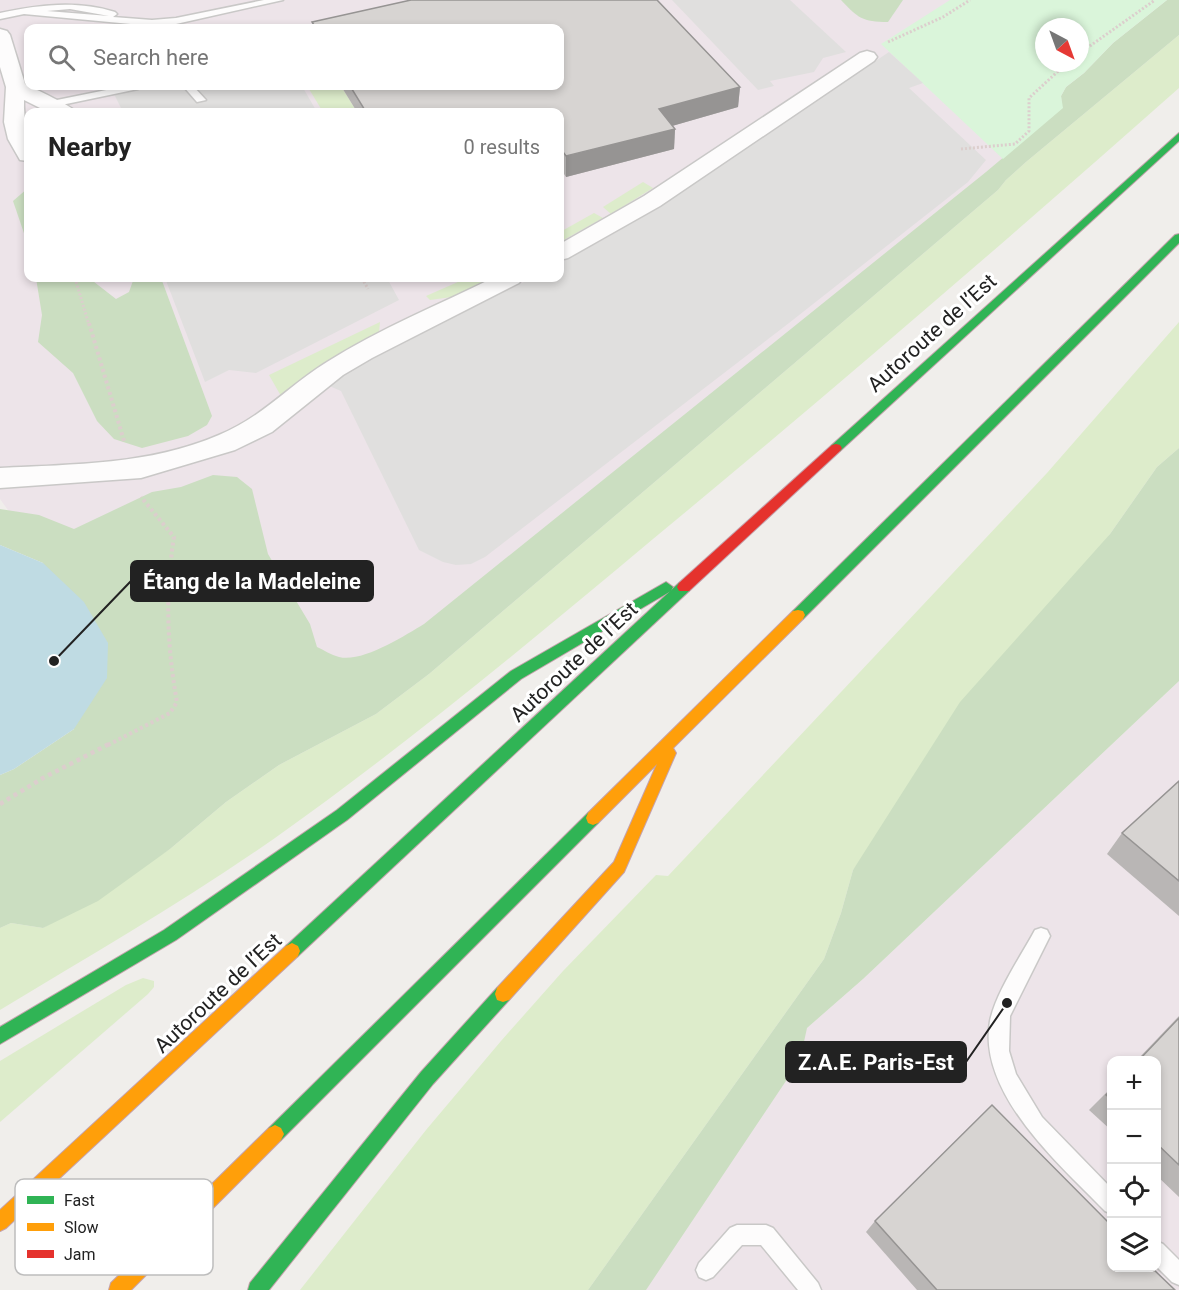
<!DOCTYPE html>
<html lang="en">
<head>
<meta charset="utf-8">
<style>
  body { margin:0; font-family:Roboto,sans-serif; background:#f6f6f6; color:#222 }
  .controls { position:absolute; right:18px; bottom:18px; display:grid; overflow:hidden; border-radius:12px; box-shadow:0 3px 9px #0003 }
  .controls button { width:54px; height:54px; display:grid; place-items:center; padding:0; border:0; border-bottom:2px solid #e0e0e0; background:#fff; color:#222; font:30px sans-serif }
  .compass { position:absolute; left:1035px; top:18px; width:54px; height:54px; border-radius:50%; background:#fff; box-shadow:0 3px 9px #0003; rotate:139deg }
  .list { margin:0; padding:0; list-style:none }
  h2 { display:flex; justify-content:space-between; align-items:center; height:78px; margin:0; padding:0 24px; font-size:26px }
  h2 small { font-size:20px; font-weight:400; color:#767676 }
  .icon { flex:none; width:33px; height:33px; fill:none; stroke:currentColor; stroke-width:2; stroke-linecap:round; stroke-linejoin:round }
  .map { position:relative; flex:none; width:1179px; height:1290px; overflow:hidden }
  .search { position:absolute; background:#fff; box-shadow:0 3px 9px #0003; left:24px; top:24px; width:540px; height:66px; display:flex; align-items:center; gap:15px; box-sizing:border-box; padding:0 21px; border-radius:12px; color:#767676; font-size:22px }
  .panel { position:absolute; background:#fff; box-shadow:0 3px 9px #0003; left:24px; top:108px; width:540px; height:174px; border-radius:12px }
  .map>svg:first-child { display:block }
  .industrial { fill:#ede4e9; fill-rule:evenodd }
  .grass { fill:#ddeccb }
  .forest { fill:#cbdec1 }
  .park { fill:#daf5da; fill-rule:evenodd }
  .parking { fill:#e0dfde }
  .water { fill:#bfdbe3 }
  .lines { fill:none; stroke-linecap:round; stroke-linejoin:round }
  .lane-casing { stroke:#c9c8c7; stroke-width:3 }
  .street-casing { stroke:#c9c8c7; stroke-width:3 }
  .fast-casing { stroke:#c5a2ac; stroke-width:2 }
  .slow-casing { stroke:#c5a2ac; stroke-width:2 }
  .jam-casing { stroke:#c5a2ac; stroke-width:2 }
  .path-far2 { stroke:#dccecd; stroke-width:3; stroke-dasharray:2 2; stroke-linecap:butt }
  .path-far1 { stroke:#dccecd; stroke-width:4; stroke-dasharray:3 3; stroke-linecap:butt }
  .path { stroke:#dccecd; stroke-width:4.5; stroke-dasharray:4 4; stroke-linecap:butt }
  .lane { fill:#fdfcfc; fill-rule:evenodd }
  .street { fill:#fdfcfc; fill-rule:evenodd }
  .fast { fill:#30b455; fill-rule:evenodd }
  .slow { fill:#ff9f0a; fill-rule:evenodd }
  .jam { fill:#e5322d; fill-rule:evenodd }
  .wall { fill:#b9b6b5 }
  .shaded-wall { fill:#969493 }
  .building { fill:#d7d4d2; stroke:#969493; stroke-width:1.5 }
  .labels { text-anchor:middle; stroke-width:6; stroke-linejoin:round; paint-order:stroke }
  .street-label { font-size:21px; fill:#222; stroke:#fff }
  .key { fill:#fff; stroke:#bdbdbd; stroke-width:1.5 }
  .key-label { font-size:16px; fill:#222 }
  .leader { fill:none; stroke:#222; stroke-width:2 }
  .callout-dot { fill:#222; stroke:#fff; stroke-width:2 }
  .callout { fill:#222; stroke:#222; stroke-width:2 }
  .callout-label { font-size:22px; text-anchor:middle; font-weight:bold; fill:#fff }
</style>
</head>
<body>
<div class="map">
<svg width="1179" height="1290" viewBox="0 0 1179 1290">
  <rect width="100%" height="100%" fill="#f0eeeb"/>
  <g class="industrial">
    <path d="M0,0H1173L1063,108L695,419L215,797L0,499ZM1044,27H1080V63H1044ZM28,28H560V86H28ZM28,112H560V278H28Z"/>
    <path d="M1179,681V1290H616L793,1040L863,979ZM1112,1060H1156V1268H1112Z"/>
  </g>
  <g class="grass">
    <path d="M1179,35V88C1006,241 831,392 653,539C530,642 406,745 275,838C186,900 93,954 0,1010V928L11,923L43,928L170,849L226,802L279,765L376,714L429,674L998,190L1006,180L1026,162Z"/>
    <polygon points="326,86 341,86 357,112 323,112 309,89"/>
    <polygon points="643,182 653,188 611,214 603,207"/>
    <polygon points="594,213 603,218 560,242 560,232"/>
    <polygon points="467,278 480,278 484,282 452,297 430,300 426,296"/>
    <polygon points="380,322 379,332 327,361 281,396 269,375"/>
    <polygon points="1179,322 1179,448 1157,467 1110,534 853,870 841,913 824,959 588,1290 300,1290 426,1130 501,1041 563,971 656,875 668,876 1047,473"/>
    <polygon points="143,978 154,981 154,987 148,994 0,1122 0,1061 126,985"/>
  </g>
  <g class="forest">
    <path d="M841,0H903L888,22C862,22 858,18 841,0Z"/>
    <path d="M1167,0H1179V35L1026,162L1006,180L998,190L429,674L376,714L279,765L226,802L170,849L98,901L43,928L11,923L0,928V775L14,769L74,729L43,563L0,545V509L39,515L74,529L152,492L181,487L213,475L237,477L252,489L268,554L310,624L317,647C324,650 331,655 339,657C362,663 404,636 424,624L986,172L1062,108L1061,96L1066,87L1084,73L1113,43Z"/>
    <polygon points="28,188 28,245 13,201"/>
    <polygon points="36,278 89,278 116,299 129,292 134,278 161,278 212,416 207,425 188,436 142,448 114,439 97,421 73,373 38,342 42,315"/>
    <polygon points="1179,448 1179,681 863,979 807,1028 800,1060 646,1290 588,1290 824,959 841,913 853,870 960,702 1110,534 1157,467"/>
  </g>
  <path class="park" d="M950,0H1167L1113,43L1084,73L1066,87L1061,96L1063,108L1003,159L881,44ZM1044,27H1080V63H1044Z"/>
  <g class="parking">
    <polygon points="672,0 790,0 846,52 823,58 814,72 770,81 774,86 758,90"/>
    <polygon points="889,52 923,83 909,88 986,160 968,182 789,323 485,557 471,564 456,565 443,562 419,550 341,391 327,385 368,359 532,278 560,278 560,263 608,237 667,201"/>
    <polygon points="110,86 302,86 317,112 123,112"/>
    <polygon points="165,278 387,278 399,300 256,373 229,370 205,382"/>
  </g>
  <polygon class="water" points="0,545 43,563 84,602 108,643 107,678 74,729 14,769 0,775"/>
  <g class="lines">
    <g class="lane-casing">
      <g id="lane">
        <path d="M264,0H283L176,24L152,26L24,14L0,19V13C39,5 76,0 115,12L117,14L113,17L152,20L176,18ZM70,9L109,16L47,11Z"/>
        <polygon points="126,86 143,86 138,89 47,108 42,105 47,102"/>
        <polygon points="183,86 193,86 206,100 197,102"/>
        <path d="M1041,928L1047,930L1050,936L1010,1016L1009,1051L1016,1074L1042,1117L1112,1189V1214L1105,1211C1060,1165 977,1093 990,1021C996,992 1021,956 1035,930Z"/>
        <polygon points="737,1225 766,1225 773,1228 818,1283 821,1290 798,1290 761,1245 742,1245 713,1277 706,1280 699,1277 696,1270 699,1263 730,1228"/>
        <polygon points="1156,1241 1163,1244 1179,1260 1179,1285 1172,1282 1156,1266"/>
      </g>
    </g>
    <g class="street-casing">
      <g id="street">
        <path d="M0,29L7,31L10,35L25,84C35,89 72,106 76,112H48L24,100C23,121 30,141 28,161L20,160L8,139L4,122L6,87L0,67Z"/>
        <polygon points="867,51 874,53 877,57 874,61 660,206 568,258 560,260 560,244 644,196 860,53"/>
        <path d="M493,278H523L519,283L372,358L343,375L272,432L235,450L141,478L0,488V468C74,464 150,465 219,435C264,416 288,386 327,362C379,329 438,305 493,278Z"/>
      </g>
    </g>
    <g class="fast-casing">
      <g id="fast">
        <polygon points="1179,133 1179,141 840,451 832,451 830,448 832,445"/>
        <polygon points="1179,234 1179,243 803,619 793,619 791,615 793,611 1175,235"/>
        <polygon points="666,582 673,587 671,591 521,679 347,820 176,940 0,1044 0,1027 164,930 337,810 511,671"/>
        <polygon points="684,582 691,587 689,591 298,956 292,959 286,956 284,951 286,946 679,583"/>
        <polygon points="593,811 598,813 600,818 598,823 281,1140 275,1143 269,1140 266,1134 269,1128 588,813"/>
        <polygon points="503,986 509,988 511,994 509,1000 433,1084 269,1290 248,1290 250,1283 421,1072 497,988"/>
      </g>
    </g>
    <g class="slow-casing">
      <g id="slow">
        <polygon points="798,610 803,611 805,615 803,619 673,748 676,753 624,872 509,1000 503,1002 497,1000 495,994 497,988 614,862 657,764 598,823 593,825 588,823 586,818 588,813 793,611"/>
        <polygon points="292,943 298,946 300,951 298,956 6,1228 0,1231 0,1210 286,946"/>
        <polygon points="275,1125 281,1128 284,1134 281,1140 131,1290 109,1290 111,1283 269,1128"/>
      </g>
    </g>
    <g class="jam-casing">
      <polygon id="jam" points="836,444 840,445 842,448 840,451 689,591 679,591 677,587 679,583 832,445"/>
    </g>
    <g class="path-far2">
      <polyline points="888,42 943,17 970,0"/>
      <polyline points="1080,53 1155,0"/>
      <polyline points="961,149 1015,144 1029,131 1029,98 1067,63"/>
      <polyline points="75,278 89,325"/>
      <polyline points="362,278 368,289"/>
    </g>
    <g class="path-far1">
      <polyline points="89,323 124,441"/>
      <path d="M108,745L170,713L177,702C167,647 165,593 174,537L141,497"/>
    </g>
    <polyline class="path" points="0,804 43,778 111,743"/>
    <use href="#lane" class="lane"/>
    <use href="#street" class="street"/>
    <use href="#fast" class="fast"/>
    <use href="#slow" class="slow"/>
    <use href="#jam" class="jam"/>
  </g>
  <g class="wall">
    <polygon points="411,0 657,0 740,87 738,107 672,126 675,129 674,149 566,177 560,168 560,112 357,112 341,86 560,86 560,28 313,28 312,22"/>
    <polygon points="1179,781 1179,916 1107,854 1122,833"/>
    <polygon points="1179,1016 1179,1197 1156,1175 1156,1060 1137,1060"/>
    <polygon points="1112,1087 1112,1131 1089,1110"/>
    <polygon points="875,1221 1175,1290 917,1290 866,1232"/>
  </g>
  <g class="shaded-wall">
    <polygon points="740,87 738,107 658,130 659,109"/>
    <polygon points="675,129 674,149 566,177 566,156"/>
  </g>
  <g class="building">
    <polygon points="411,0 657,0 740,87 659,109 675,129 566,156 560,148 560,112 366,112 350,86 560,86 560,28 316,28 312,22"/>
    <polygon points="1179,781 1179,881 1122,833"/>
    <polygon points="1179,1018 1179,1165 1156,1143 1156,1060 1139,1060"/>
    <polygon points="1112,1089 1112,1100 1106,1095"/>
    <polygon points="992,1105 1112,1226 1112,1268 1152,1268 1175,1290 937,1290 875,1221"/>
  </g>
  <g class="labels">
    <g class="street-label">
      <text transform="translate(932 333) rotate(-42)" y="7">Autoroute de l’Est</text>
      <text transform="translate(574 662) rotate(-43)" y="7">Autoroute de l’Est</text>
      <text transform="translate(218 993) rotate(-43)" y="7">Autoroute de l’Est</text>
    </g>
  </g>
  <rect x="15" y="1179" width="198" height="96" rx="9" class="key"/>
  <rect x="27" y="1196" width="27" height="8" fill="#30b455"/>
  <rect x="27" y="1223" width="27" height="8" fill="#ff9f0a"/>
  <rect x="27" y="1250" width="27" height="8" fill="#e5322d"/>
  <g class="key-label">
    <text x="64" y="1206">Fast</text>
    <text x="64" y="1233">Slow</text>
    <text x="64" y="1260">Jam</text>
  </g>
  <path class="leader" d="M54 661L131 581M1007 1003L966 1062"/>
  <g class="callout-dot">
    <circle cx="54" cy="661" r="6"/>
    <circle cx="1007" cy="1003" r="6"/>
  </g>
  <g class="callout">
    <rect x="131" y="561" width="242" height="40" rx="6"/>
    <rect x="786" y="1042" width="180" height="40" rx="6"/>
  </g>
  <g class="callout-label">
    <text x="252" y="589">Étang de la Madeleine</text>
    <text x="876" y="1070">Z.A.E. Paris-Est</text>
  </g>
</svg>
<div class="controls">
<button>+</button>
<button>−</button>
<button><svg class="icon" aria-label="locate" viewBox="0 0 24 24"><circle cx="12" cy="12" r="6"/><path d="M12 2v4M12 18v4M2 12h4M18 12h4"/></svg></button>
<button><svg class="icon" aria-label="layers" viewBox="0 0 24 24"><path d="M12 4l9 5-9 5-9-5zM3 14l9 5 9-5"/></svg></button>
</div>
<svg class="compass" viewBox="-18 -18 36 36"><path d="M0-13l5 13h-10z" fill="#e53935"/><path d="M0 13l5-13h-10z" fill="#767676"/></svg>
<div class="search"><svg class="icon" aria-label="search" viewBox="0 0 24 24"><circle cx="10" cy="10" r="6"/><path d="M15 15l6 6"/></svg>Search here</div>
<section class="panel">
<h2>Nearby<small>0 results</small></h2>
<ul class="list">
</ul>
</section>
</div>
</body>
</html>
